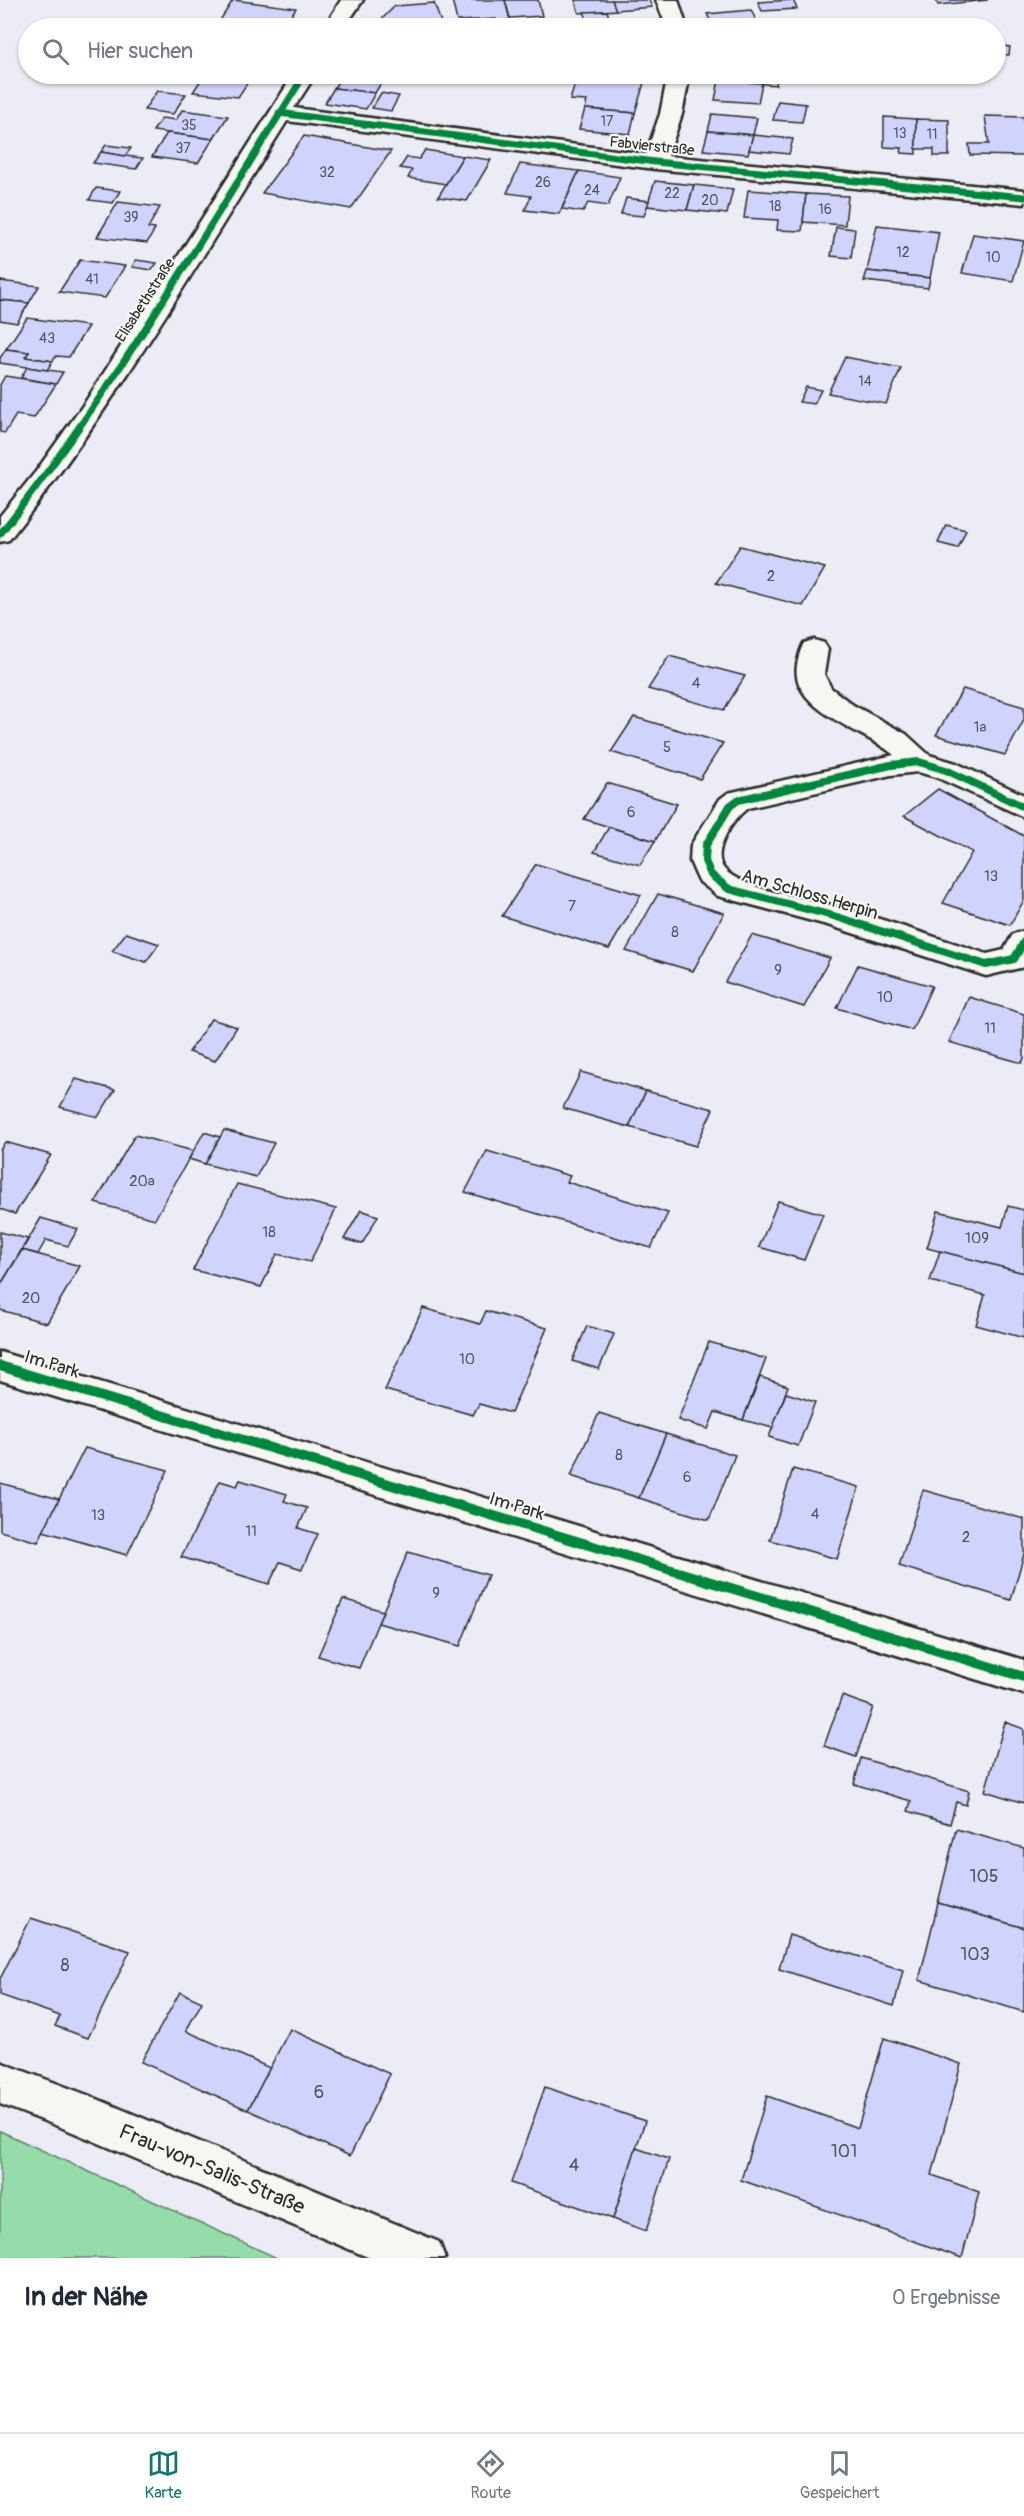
<!DOCTYPE html>
<html lang="de">
<head>
<meta charset="utf-8">
<style>
  body { margin:0; font-family:Pangolin,sans-serif; background:#f6f6f7; color:#1f2937 }
  .list { margin:0; padding:0; list-style:none }
  h2 { display:flex; justify-content:space-between; align-items:center; height:78px; margin:0; padding:0 24px; font-size:26px }
  h2 small { font-size:20px; font-weight:400; color:#747a83 }
  .icon { flex:none; width:33px; height:33px; fill:none; stroke:currentColor; stroke-width:2; stroke-linecap:round; stroke-linejoin:round }
  .map { position:relative; flex:none; width:1024px; height:2258px; overflow:hidden }
  .search { position:absolute; background:#fff; box-shadow:0 2px 4px #0004; left:18px; right:18px; top:18px; height:66px; display:flex; align-items:center; gap:15px; box-sizing:border-box; padding:0 21px; border-radius:33px; color:#747a83; font-size:22px }
  .sheet { height:174px; background:#fff }
  nav { display:flex; justify-content:space-around; align-items:center; box-sizing:border-box; height:84px; border-top:2px solid #e0e1e3; background:#fff; font-size:16px; color:#747a83 }
  nav a { display:grid; justify-items:center; gap:3px }
  nav .on { color:#0f766e }
  .map>svg:first-child { display:block }
  .green { fill:#96dcaa; stroke:#60846a; stroke-width:1.5 }
  .building { fill:#d0d4fc; stroke:#2b2b2b; stroke-width:1.5 }
  .lines { fill:none; stroke-linecap:round; stroke-linejoin:round }
  .minor-casing { stroke:#2b2b2b; stroke-width:5 }
  .minor { fill:#f6f6f2; fill-rule:evenodd }
  .cycleway-far2-casing { stroke:#f6f6f2; stroke-width:10 }
  .cycleway-far1-casing { stroke:#f6f6f2; stroke-width:12 }
  .cycleway-casing { stroke:#f6f6f2; stroke-width:14 }
  .cycleway-far2 { stroke:#00873e; stroke-width:7 }
  .cycleway-far1 { stroke:#00873e; stroke-width:8 }
  .cycleway { stroke:#00873e; stroke-width:10 }
  .labels { text-anchor:middle; stroke-width:4.5; stroke-linejoin:round; paint-order:stroke }
  .far-number-label { font-size:14px; fill:#54555f }
  .far-street-label { font-size:15px; fill:#2b2b2b; stroke:#f6f6f2 }
  .number-label { font-size:15px; fill:#54555f }
  .street-label { font-size:18px; fill:#2b2b2b; stroke:#f6f6f2 }
  .near-number-label { font-size:18px; fill:#54555f }
  .near-street-label { font-size:21px; fill:#2b2b2b; stroke:#f6f6f2 }
</style>
</head>
<body>
<div class="map">
<svg width="1024" height="2258" viewBox="0 0 1024 2258">
  <rect width="100%" height="100%" fill="#ebecf5"/>
  <filter id="ink" filterUnits="userSpaceOnUse"><feTurbulence type="fractalNoise" baseFrequency=".0167" numOctaves="2"/><feDisplacementMap in="SourceGraphic" scale="12" xChannelSelector="R" yChannelSelector="G"/><feConvolveMatrix kernelMatrix="1 2 1 2 8 2 1 2 1" color-interpolation-filters="sRGB"/></filter>
  <g filter="url(#ink)">
    <polygon class="green" points="0,2131 277,2258 0,2258"/>
    <g class="building">
      <polygon points="233,0 296,8 283,28 248,28 217,25"/>
      <polygon points="452,0 505,0 511,24 498,25 496,19 457,21"/>
      <polygon points="505,0 538,0 542,16 510,18"/>
      <polygon points="575,0 612,0 616,10 579,13"/>
      <polygon points="612,0 649,0 652,7 616,10"/>
      <polygon points="793,0 797,9 762,11 758,2"/>
      <polygon points="936,0 988,0 938,5"/>
      <polygon points="434,3 443,28 373,28 395,6"/>
      <polygon points="751,10 759,26 714,28 707,14"/>
      <polygon points="607,11 611,23 589,24 584,12"/>
      <polygon points="563,22 565,28 546,28 544,23"/>
      <polygon points="42,23 67,24 66,28 40,28"/>
      <polygon points="611,23 613,28 590,28 589,24"/>
      <polygon points="996,45 1010,47 1009,55 996,54"/>
      <polygon points="158,74 199,74 195,80 157,75"/>
      <polygon points="205,74 236,74 252,76 238,97 193,92"/>
      <polygon points="343,74 348,74 384,78 375,93 334,88"/>
      <polygon points="348,74 387,74 384,78"/>
      <polygon points="578,74 639,74 638,76 646,76 635,113 585,109 587,101 570,100"/>
      <polygon points="721,74 778,74 776,85 719,80"/>
      <polygon points="719,80 762,83 758,103 715,100"/>
      <polygon points="334,88 375,93 366,109 325,103"/>
      <polygon points="157,91 186,94 173,114 144,110"/>
      <polygon points="381,93 399,96 391,111 372,108"/>
      <polygon points="778,101 806,104 802,122 773,120"/>
      <polygon points="585,109 635,113 630,134 579,129"/>
      <polygon points="182,110 228,116 213,139 153,131 162,118 176,120"/>
      <polygon points="712,114 757,118 753,135 708,131"/>
      <polygon points="985,116 1024,117 1024,156 970,155 969,144 989,144"/>
      <polygon points="884,117 916,119 916,154 901,153 902,148 884,147"/>
      <polygon points="916,119 949,120 949,156 934,156 934,149 916,149"/>
      <polygon points="708,131 753,135 748,154 703,150"/>
      <polygon points="167,133 213,139 198,163 152,157"/>
      <polygon points="753,135 793,139 789,154 749,150"/>
      <polygon points="304,136 391,151 351,209 262,193"/>
      <polygon points="106,145 131,148 125,156 101,152"/>
      <polygon points="425,150 463,156 446,184 408,178 412,170 400,168 407,157 419,159"/>
      <polygon points="101,152 125,156 143,158 136,169 93,163"/>
      <polygon points="463,156 491,160 467,201 438,197"/>
      <polygon points="520,164 579,171 559,214 525,210 531,196 507,193"/>
      <polygon points="579,171 620,177 608,206 588,203 583,212 562,209"/>
      <polygon points="655,181 694,185 687,210 647,206"/>
      <polygon points="694,185 733,189 727,214 687,210"/>
      <polygon points="96,188 120,191 113,203 89,200"/>
      <polygon points="748,190 806,194 802,231 777,230 778,220 744,218"/>
      <polygon points="806,194 848,196 845,225 803,222"/>
      <polygon points="626,198 649,201 644,216 621,214"/>
      <polygon points="118,202 160,207 148,228 155,229 147,243 97,237"/>
      <polygon points="877,225 939,232 930,278 867,271"/>
      <polygon points="836,227 855,229 851,258 831,256"/>
      <polygon points="973,234 1024,241 1013,281 962,273"/>
      <polygon points="80,260 125,266 105,298 59,292"/>
      <polygon points="136,260 157,263 152,270 132,267"/>
      <polygon points="867,271 930,278 928,288 864,281"/>
      <polygon points="0,281 39,286 29,303 0,300"/>
      <polygon points="0,300 29,303 17,323 0,320"/>
      <polygon points="27,318 88,326 69,357 56,356 53,361 25,357 29,352 6,349"/>
      <polygon points="6,349 29,352 25,357 53,361 47,370 0,363 0,358"/>
      <polygon points="845,357 901,368 886,404 828,393"/>
      <polygon points="27,367 47,370 63,372 56,384 21,378"/>
      <polygon points="5,376 56,384 34,418 16,415 5,433 0,432 0,385"/>
      <polygon points="806,387 821,390 814,404 799,402"/>
      <polygon points="946,525 966,530 958,548 938,543"/>
      <polygon points="740,546 825,568 803,606 716,583"/>
      <polygon points="669,656 745,676 724,710 648,689"/>
      <polygon points="963,689 1024,707 1024,720 1005,755 936,735"/>
      <polygon points="634,717 723,743 700,779 611,752"/>
      <polygon points="607,783 677,804 655,841 584,819"/>
      <polygon points="938,789 1024,836 1024,900 1010,925 943,903 972,852 904,816"/>
      <polygon points="609,827 655,841 640,865 594,852"/>
      <polygon points="536,864 641,895 609,949 502,916"/>
      <polygon points="658,894 724,913 693,971 626,951"/>
      <polygon points="126,933 159,944 146,962 112,951"/>
      <polygon points="752,935 830,958 804,1007 725,982"/>
      <polygon points="858,965 932,986 912,1030 837,1008"/>
      <polygon points="969,997 1024,1014 1024,1058 1022,1063 949,1042"/>
      <polygon points="211,1019 237,1027 215,1061 189,1052"/>
      <polygon points="581,1072 646,1091 629,1127 563,1108"/>
      <polygon points="76,1079 115,1090 98,1117 60,1107"/>
      <polygon points="646,1091 713,1109 696,1146 629,1127"/>
      <polygon points="224,1130 274,1143 256,1177 205,1164"/>
      <polygon points="204,1132 220,1137 205,1164 189,1159"/>
      <polygon points="135,1135 193,1151 155,1219 95,1203"/>
      <polygon points="5,1142 51,1155 15,1214 0,1209 0,1150"/>
      <polygon points="487,1151 570,1176 567,1182 668,1213 651,1248 465,1192"/>
      <polygon points="237,1184 336,1209 310,1262 277,1254 261,1287 193,1270"/>
      <polygon points="778,1201 823,1214 804,1260 759,1247"/>
      <polygon points="1008,1206 1024,1210 1024,1273 927,1248 938,1211 1002,1227"/>
      <polygon points="361,1210 378,1216 362,1244 344,1239"/>
      <polygon points="41,1218 78,1229 68,1246 46,1240 38,1254 22,1250"/>
      <polygon points="0,1232 28,1239 0,1286"/>
      <polygon points="22,1250 80,1266 47,1323 0,1310 0,1286"/>
      <polygon points="940,1251 1024,1273 1024,1338 976,1325 985,1295 930,1281"/>
      <polygon points="423,1308 480,1324 486,1311 547,1328 511,1413 479,1404 473,1415 385,1390"/>
      <polygon points="587,1326 614,1334 599,1369 572,1361"/>
      <polygon points="709,1342 766,1359 743,1420 715,1412 708,1429 678,1420"/>
      <polygon points="760,1377 788,1386 773,1428 743,1420"/>
      <polygon points="786,1393 815,1402 798,1446 769,1437"/>
      <polygon points="599,1413 666,1434 639,1498 571,1476"/>
      <polygon points="666,1434 735,1455 709,1520 639,1498"/>
      <polygon points="85,1448 168,1470 127,1555 43,1531"/>
      <polygon points="793,1469 859,1487 837,1559 770,1540"/>
      <polygon points="240,1480 287,1494 284,1501 307,1508 298,1528 318,1534 302,1569 280,1562 269,1584 181,1557 220,1481 237,1486"/>
      <polygon points="0,1483 59,1499 38,1542 0,1531"/>
      <polygon points="923,1490 1024,1519 1024,1554 1011,1600 899,1566"/>
      <polygon points="408,1552 488,1575 460,1646 378,1623"/>
      <polygon points="343,1599 383,1611 359,1668 318,1656"/>
      <polygon points="842,1696 873,1707 856,1757 824,1746"/>
      <polygon points="1005,1722 1024,1729 1024,1803 985,1791"/>
      <polygon points="861,1758 969,1791 966,1805 956,1802 950,1824 908,1811 911,1801 854,1784"/>
      <polygon points="956,1829 1024,1848 1024,1928 938,1903"/>
      <polygon points="938,1903 1024,1928 1024,2012 919,1980"/>
      <polygon points="31,1918 130,1951 88,2038 55,2026 60,2016 0,1995 0,1979"/>
      <polygon points="789,1935 903,1970 894,2006 779,1969"/>
      <polygon points="180,1992 202,2002 186,2031 270,2068 248,2110 141,2062"/>
      <polygon points="290,2029 390,2074 350,2156 248,2110"/>
      <polygon points="884,2038 961,2064 932,2175 979,2192 962,2258 741,2180 767,2096 858,2128"/>
      <polygon points="545,2087 645,2121 613,2219 511,2183"/>
      <polygon points="636,2148 669,2159 646,2231 613,2219"/>
    </g>
    <g class="lines">
      <g class="minor-casing">
        <g id="minor">
          <polygon points="341,0 363,0 344,28 324,28"/>
          <polygon points="656,0 678,0 687,28 667,28"/>
          <path d="M294,74H316L294,108L646,154L660,114L668,74H690L682,114L668,156L1024,190V204L655,169L287,121C198,263 113,408 9,540L0,542V516L37,470L86,401Z"/>
          <path d="M814,640L824,643L828,649L824,674L831,688L853,705L906,734L929,755L956,763L1024,795V817L936,777L918,772L891,775L748,808C733,818 709,854 725,870C745,891 817,900 847,909C894,923 940,939 987,954L1004,950L1013,934L1024,931V967L986,976L831,926L718,896L700,882L696,875L690,861L691,845L720,799L728,793L894,755C867,731 790,711 797,665C799,656 800,650 804,643Z"/>
          <polygon points="0,1352 1024,1660 1024,1694 0,1380"/>
          <polygon points="0,2062 90,2096 439,2242 445,2258 370,2258 68,2130 0,2104"/>
        </g>
      </g>
      <use href="#minor" class="minor"/>
      <g class="cycleway-far2-casing">
        <g id="cycleway-far2">
          <polyline points="279,113 655,162 1024,197"/>
          <path d="M0,534C114,390 207,229 305,74"/>
        </g>
      </g>
      <g class="cycleway-far1-casing">
        <polyline id="cycleway-far1" points="1024,807 946,770 919,762 891,765 738,800 730,806 706,845 705,861 711,875 729,889 837,917 986,965 1014,959 1024,942"/>
      </g>
      <g class="cycleway-casing">
        <polyline id="cycleway" points="0,1366 1024,1677"/>
      </g>
      <use href="#cycleway-far2" class="cycleway-far2"/>
      <use href="#cycleway-far1" class="cycleway-far1"/>
      <use href="#cycleway" class="cycleway"/>
    </g>
  </g>
  <g class="labels">
    <g class="far-number-label">
      <text x="607" y="126">17</text>
      <text x="189" y="130">35</text>
      <text x="900" y="138">13</text>
      <text x="932" y="139">11</text>
      <text x="183" y="153">37</text>
      <text x="327" y="177">32</text>
      <text x="543" y="187">26</text>
      <text x="592" y="195">24</text>
      <text x="672" y="198">22</text>
      <text x="710" y="205">20</text>
      <text x="775" y="211">18</text>
      <text x="825" y="214">16</text>
      <text x="131" y="222">39</text>
      <text x="903" y="257">12</text>
      <text x="993" y="262">10</text>
      <text x="92" y="284">41</text>
      <text x="47" y="343">43</text>
      <text x="865" y="386">14</text>
    </g>
    <g class="far-street-label">
      <text transform="translate(652 146) rotate(6)" y="5">Fabvierstraße</text>
      <text transform="translate(145 300) rotate(-57)" y="5">Elisabethstraße</text>
    </g>
    <g class="number-label">
      <text x="771" y="581">2</text>
      <text x="696" y="688">4</text>
      <text x="980" y="732">1a</text>
      <text x="667" y="752">5</text>
      <text x="631" y="817">6</text>
      <text x="991" y="881">13</text>
      <text x="572" y="911">7</text>
      <text x="675" y="937">8</text>
      <text x="778" y="975">9</text>
      <text x="885" y="1002">10</text>
      <text x="990" y="1033">11</text>
      <text x="142" y="1186">20a</text>
      <text x="269" y="1237">18</text>
      <text x="977" y="1243">109</text>
      <text x="31" y="1303">20</text>
      <text x="467" y="1364">10</text>
      <text x="619" y="1460">8</text>
      <text x="687" y="1482">6</text>
      <text x="815" y="1519">4</text>
      <text x="98" y="1520">13</text>
      <text x="251" y="1536">11</text>
      <text x="966" y="1542">2</text>
      <text x="436" y="1598">9</text>
    </g>
    <g class="street-label">
      <text transform="translate(810 894) rotate(16)" y="6">Am Schloss Herpin</text>
      <text transform="translate(52 1364) rotate(17)" y="6">Im Park</text>
      <text transform="translate(517 1506) rotate(17)" y="6">Im Park</text>
    </g>
    <g class="near-number-label">
      <text x="984" y="1882">105</text>
      <text x="975" y="1960">103</text>
      <text x="65" y="1971">8</text>
      <text x="319" y="2098">6</text>
      <text x="844" y="2157">101</text>
      <text x="574" y="2171">4</text>
    </g>
    <g class="near-street-label">
      <text transform="translate(212 2169) rotate(23)" y="7">Frau-von-Salis-Straße</text>
    </g>
  </g>
</svg>
<div class="search"><svg class="icon" aria-label="search" viewBox="0 0 24 24"><circle cx="10" cy="10" r="6"/><path d="M15 15l6 6"/></svg>Hier suchen</div>
</div>
<section class="sheet">
<h2>In der Nähe<small>0 Ergebnisse</small></h2>
<ul class="list">
</ul>
</section>
<nav>
<a class="on"><svg class="icon" aria-label="map" viewBox="0 0 24 24"><path d="M3 6l6-2 6 2 6-2v14l-6 2-6-2-6 2zM9 4v14M15 6v14"/></svg>Karte</a>
<a><svg class="icon" aria-label="directions" viewBox="0 0 24 24"><path d="M12 3l9 9-9 9-9-9zM9 14v-3h6M13 9l2 2-2 2"/></svg>Route</a>
<a><svg class="icon" aria-label="saved" viewBox="0 0 24 24"><path d="M7 4h10v16l-5-4-5 4z"/></svg>Gespeichert</a>
</nav>
</body>
</html>
